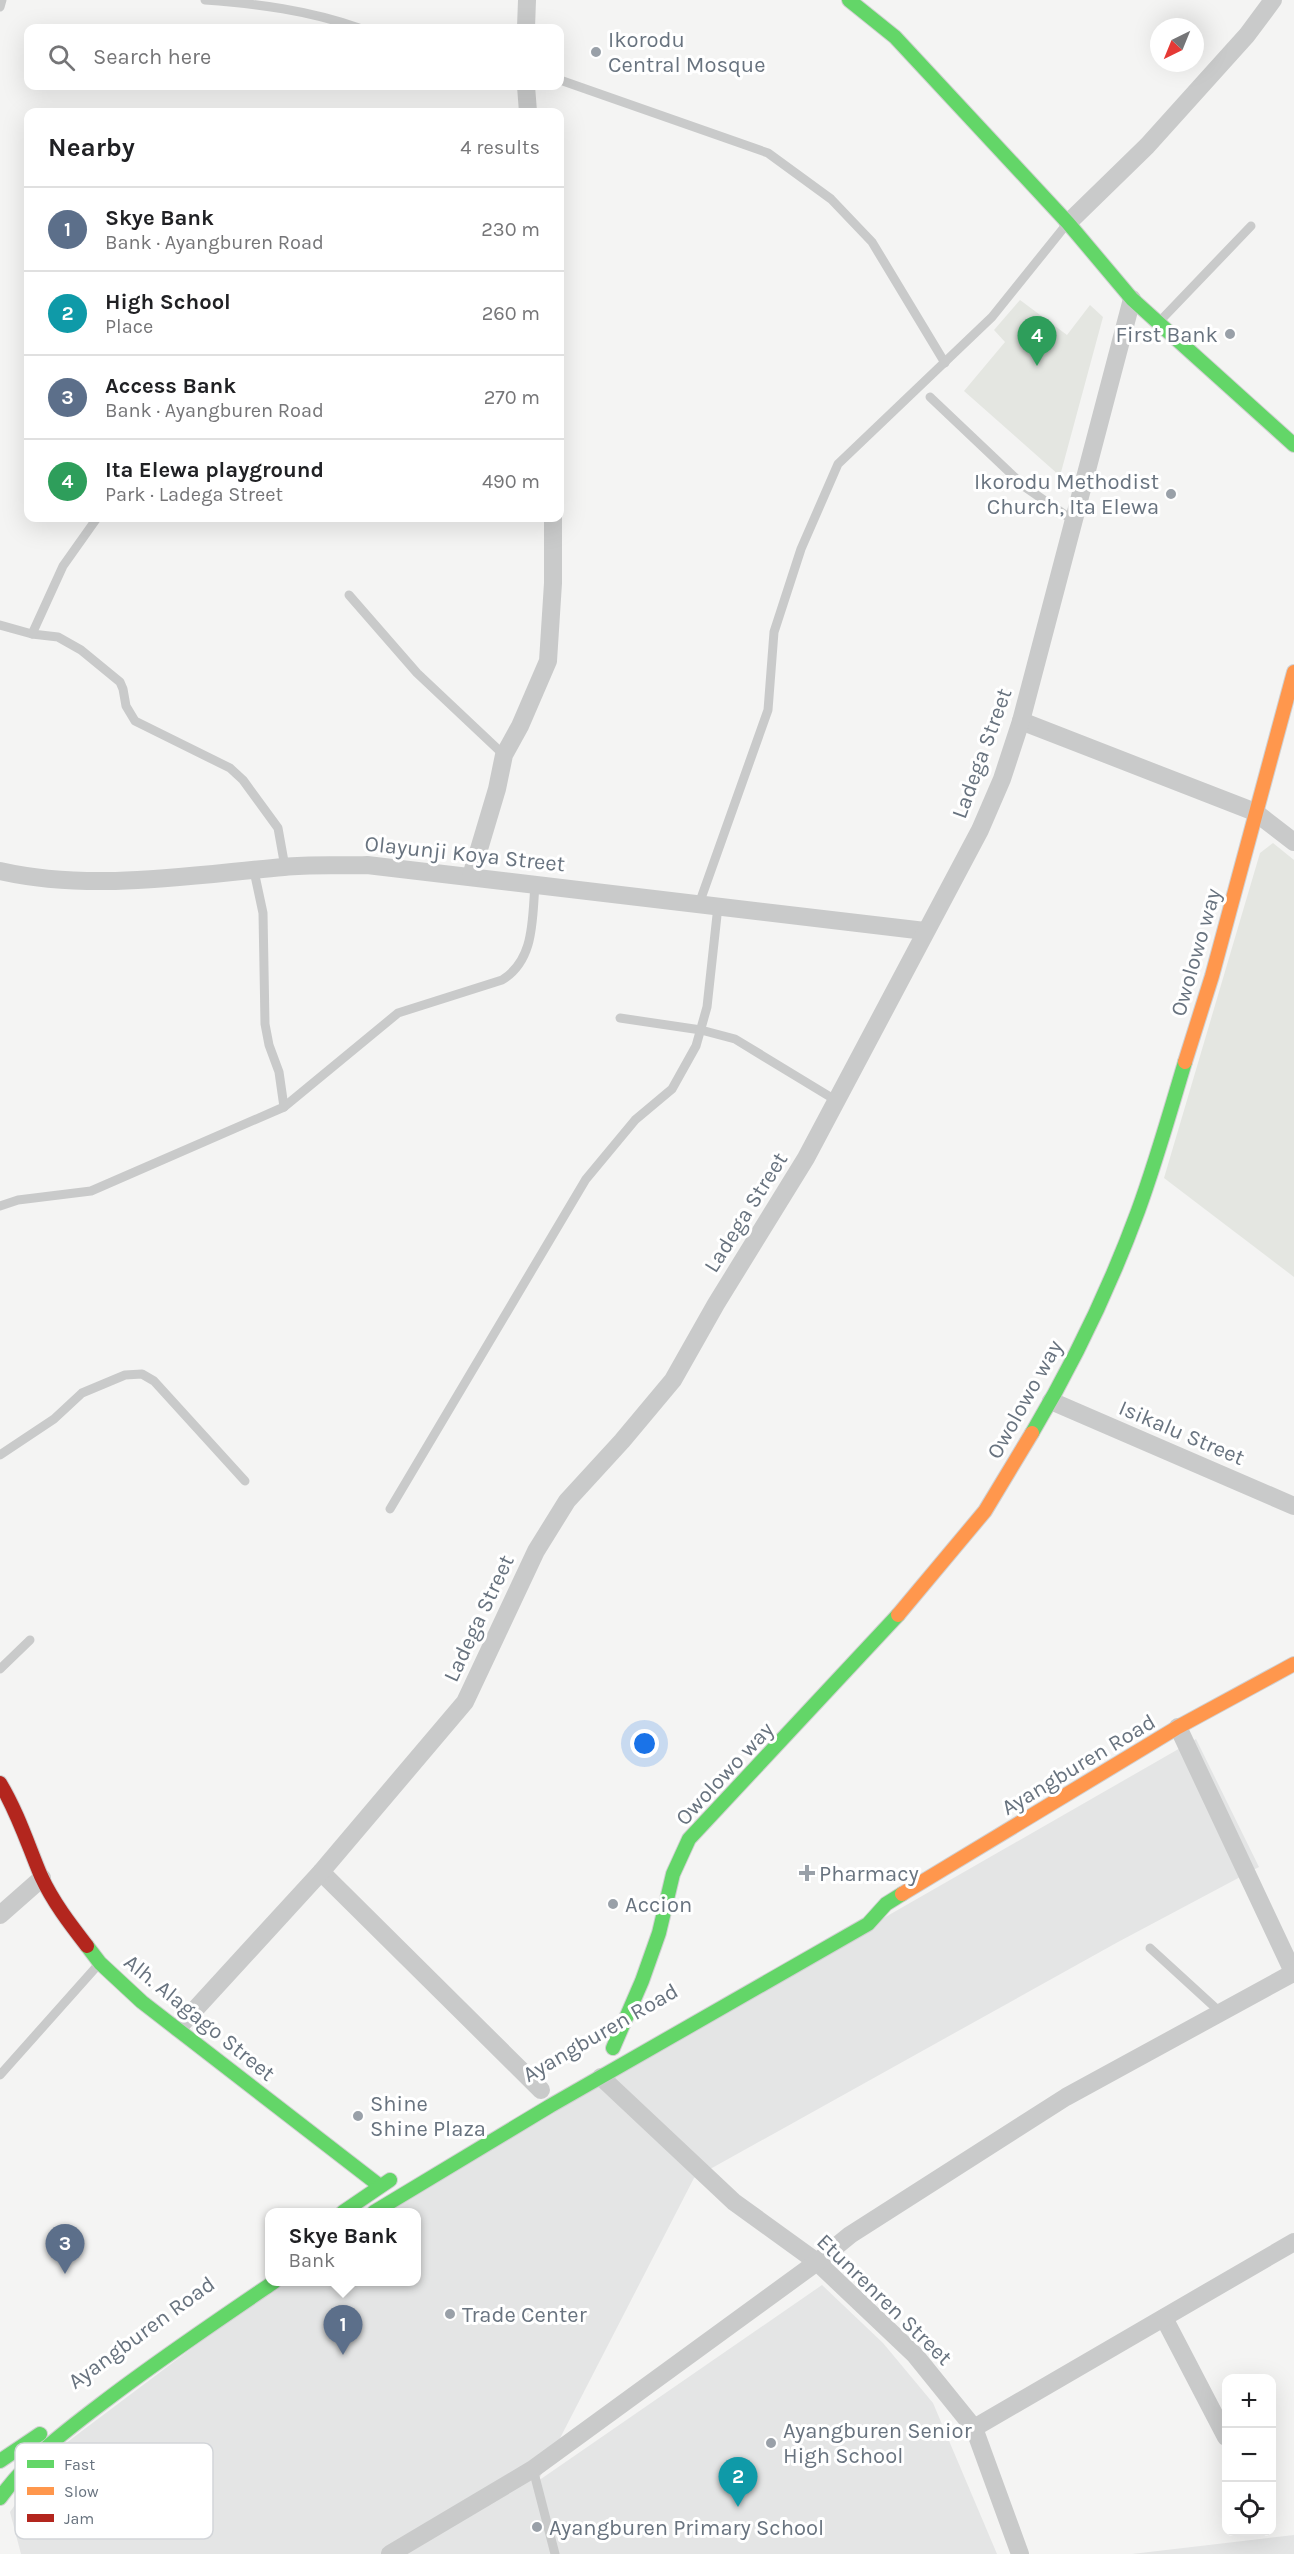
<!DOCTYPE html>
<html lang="en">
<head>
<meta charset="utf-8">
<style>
  body { margin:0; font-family:Karla,sans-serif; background:#f2f2f2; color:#202124 }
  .controls { position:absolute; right:18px; bottom:18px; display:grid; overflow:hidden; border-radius:12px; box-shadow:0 6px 24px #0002 }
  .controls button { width:54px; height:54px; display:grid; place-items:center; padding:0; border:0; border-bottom:2px solid #e0e0e0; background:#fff; color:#202124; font:30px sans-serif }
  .compass { position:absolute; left:1150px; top:18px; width:54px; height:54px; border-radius:50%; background:#fff; box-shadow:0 6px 24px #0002; rotate:223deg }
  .you { position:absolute; left:645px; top:1744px; width:21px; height:21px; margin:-15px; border:4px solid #fff; border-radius:50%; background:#1a73e8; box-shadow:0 0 0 9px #1a73e833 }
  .badge { display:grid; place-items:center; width:39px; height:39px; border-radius:50%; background:#565a5f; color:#fff; font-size:20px; font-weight:700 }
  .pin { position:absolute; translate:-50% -50px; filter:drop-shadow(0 2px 3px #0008) }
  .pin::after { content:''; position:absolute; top:32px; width:21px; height:18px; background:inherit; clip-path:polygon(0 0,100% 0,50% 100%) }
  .popup { position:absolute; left:265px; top:2208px; width:156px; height:78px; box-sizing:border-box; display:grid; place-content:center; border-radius:12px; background:#fff; filter:drop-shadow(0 2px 4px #0005); font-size:20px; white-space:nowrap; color:#757577 }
  .popup b { font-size:22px; color:#202124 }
  .popup::after { content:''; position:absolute; left:50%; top:100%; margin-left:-12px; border:12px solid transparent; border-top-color:#fff }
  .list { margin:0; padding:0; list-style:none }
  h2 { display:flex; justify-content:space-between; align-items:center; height:78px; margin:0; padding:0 24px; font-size:26px }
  h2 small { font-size:20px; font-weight:400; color:#757577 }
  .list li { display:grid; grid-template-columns:39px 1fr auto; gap:18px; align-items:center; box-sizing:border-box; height:84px; padding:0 24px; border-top:2px solid #e0e0e0 }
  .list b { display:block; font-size:22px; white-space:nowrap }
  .list p { margin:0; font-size:20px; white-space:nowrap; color:#757577 }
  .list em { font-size:20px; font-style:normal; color:#757577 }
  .icon { flex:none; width:33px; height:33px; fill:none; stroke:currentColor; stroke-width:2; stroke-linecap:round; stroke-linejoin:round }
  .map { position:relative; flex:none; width:1294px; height:2554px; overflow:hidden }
  .search { position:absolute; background:#fff; box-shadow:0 6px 24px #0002; left:24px; top:24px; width:540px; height:66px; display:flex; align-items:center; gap:15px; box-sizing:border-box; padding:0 21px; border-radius:12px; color:#757577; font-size:22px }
  .panel { position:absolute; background:#fff; box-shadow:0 6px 24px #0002; left:24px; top:108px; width:540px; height:414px; border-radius:12px }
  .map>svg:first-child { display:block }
  .built { fill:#e4e5e5 }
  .green { fill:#e4e6e1 }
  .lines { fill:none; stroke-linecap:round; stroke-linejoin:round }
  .fast-casing { stroke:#d0d0d1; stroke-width:16 }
  .slow-casing { stroke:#d0d0d1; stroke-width:16 }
  .jam-casing { stroke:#d0d0d1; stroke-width:16 }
  .lane { stroke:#c9caca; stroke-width:9 }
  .street { stroke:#c9caca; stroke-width:18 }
  .fast { stroke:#63d668; stroke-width:14 }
  .slow { stroke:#ff974d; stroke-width:14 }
  .jam { stroke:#b3261e; stroke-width:14 }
  .poi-dot { fill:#99a0a8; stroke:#fff; stroke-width:2 }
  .labels { text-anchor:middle; stroke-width:6; stroke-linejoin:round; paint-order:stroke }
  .poi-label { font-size:22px; fill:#68737f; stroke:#fff; text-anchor:start }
  .street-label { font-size:22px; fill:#68737f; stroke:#fff }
  .key { fill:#fff; stroke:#d2d5d9; stroke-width:1.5 }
  .key-label { font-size:16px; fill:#68737f }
</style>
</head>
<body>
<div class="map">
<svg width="1294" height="2554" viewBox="0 0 1294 2554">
  <rect width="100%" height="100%" fill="#f4f4f3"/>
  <g class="built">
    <polygon points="1196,1739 1259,1867 1118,1942 694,2178 538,2481 822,2285 883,2343 933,2403 997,2554 21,2554 10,2512 50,2455 280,2282 416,2282 416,2212 384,2212 500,2138"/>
    <polygon points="1294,2535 1294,2554 1132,2554"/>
  </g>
  <g class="green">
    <polygon points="1020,300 1067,335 1090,305 1103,317 1060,476 964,391 1005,342 994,330"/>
    <polygon points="1273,843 1294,860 1294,1277 1164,1178 1260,853"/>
  </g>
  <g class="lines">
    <g class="fast-casing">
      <g id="fast">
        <polyline points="849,0 895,37 1068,223 1132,299 1294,445"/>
        <path d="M1032,1433C1073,1364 1110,1287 1138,1211C1156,1162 1170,1112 1185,1062"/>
        <polyline points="87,1946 100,1963 142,2002 380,2186"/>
        <polyline points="613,2048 642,1981 659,1933 673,1874 689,1839 898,1615"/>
        <polyline points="343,2212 390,2180"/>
        <polyline points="374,2212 550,2106 868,1924 886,1904 902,1894"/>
        <polyline points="0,2461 40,2434"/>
        <path d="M0,2498C27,2460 64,2432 101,2404C157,2361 215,2322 274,2282"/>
      </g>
    </g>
    <g class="slow-casing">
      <g id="slow">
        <polyline points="1185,1062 1212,976 1294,672"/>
        <polyline points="898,1615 985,1511 1032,1433"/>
        <polyline points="902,1894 1178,1727 1294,1664"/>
      </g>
    </g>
    <g class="jam-casing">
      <path id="jam" d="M0,1783C18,1813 28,1845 41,1876C53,1902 70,1924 87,1946"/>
    </g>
    <g class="lane">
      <path d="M205,0C259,4 307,10 359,28"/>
      <polyline points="0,7 2,0"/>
      <polyline points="560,80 768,153 831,199 872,242 945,363"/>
      <polyline points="1160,321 1251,226"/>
      <polyline points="930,397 1025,487 1074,521"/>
      <polyline points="349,595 417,673 504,755"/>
      <polyline points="0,625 32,634 58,637 81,650 120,682 123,689 126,706 135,721 230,768 243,780 278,828 285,867"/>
      <polyline points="32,634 63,566 97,518"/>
      <polyline points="254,871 263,913 265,1024 269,1045 279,1072 284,1107"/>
      <polyline points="699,904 768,710 774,632 801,549 838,464 992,317 1066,225"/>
      <polyline points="620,1018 701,1030 735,1039 837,1101"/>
      <path d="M0,1206L18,1200L91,1191L284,1107L398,1013L502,980C535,960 532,919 535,885"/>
      <polyline points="0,1455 54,1419 82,1393 125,1375 142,1374 154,1381 245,1481"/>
      <polyline points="390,1509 586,1179 635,1120 672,1089 696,1046 707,1007 718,906"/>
      <polyline points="0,1669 30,1640"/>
      <polyline points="1150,1948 1220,2012"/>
      <polyline points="0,2075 98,1965"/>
      <polyline points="533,2469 555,2554"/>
    </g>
    <g class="street">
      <polyline points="526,28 527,0"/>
      <polyline points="526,86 528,112"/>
      <polyline points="1068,223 1147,146 1247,35 1273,0"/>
      <polyline points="1021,721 1255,812 1294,842"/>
      <path d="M0,871C93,892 191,875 284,867C311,864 339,866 367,865L925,931"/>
      <polyline points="471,876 497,789 504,755 520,726 548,661 553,583 553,518"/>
      <polyline points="1051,1401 1294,1506"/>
      <polyline points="1178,1727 1294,1974"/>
      <polyline points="321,1872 541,2090"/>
      <polyline points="0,1915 42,1878"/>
      <polyline points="178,2028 321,1872 465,1702 536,1551 567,1501 622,1441 673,1380 716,1304 806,1158 980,830 1002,779 1021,721 1132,299"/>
      <polyline points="601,2077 734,2202 817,2262 915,2355 974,2428 1020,2554"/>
      <polyline points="1164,2318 1226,2437"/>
      <polyline points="974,2428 1294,2242"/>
      <polyline points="390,2554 533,2469 817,2262 850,2235 1066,2097 1293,1973"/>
    </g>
    <use href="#fast" class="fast"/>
    <use href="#slow" class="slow"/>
    <use href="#jam" class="jam"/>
  </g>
  <g class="poi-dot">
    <circle cx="596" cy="52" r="6"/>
    <circle cx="1230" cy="334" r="6"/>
    <circle cx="1171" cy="494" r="6"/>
    <path d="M804 1864h6v6h6v6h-6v6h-6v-6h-6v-6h6z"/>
    <circle cx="613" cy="1904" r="6"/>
    <circle cx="358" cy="2116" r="6"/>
    <circle cx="450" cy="2314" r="6"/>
    <circle cx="771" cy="2443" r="6"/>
    <circle cx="537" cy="2527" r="6"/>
  </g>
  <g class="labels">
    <g class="poi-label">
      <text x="608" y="47">Ikorodu<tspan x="608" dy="25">Central Mosque</tspan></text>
      <text x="1218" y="342" text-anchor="end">First Bank</text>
      <text x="1159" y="489" text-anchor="end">Ikorodu Methodist<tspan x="1159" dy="25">Church, Ita Elewa</tspan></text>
      <text x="819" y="1881">Pharmacy</text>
      <text x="625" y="1912">Accion</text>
      <text x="370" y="2111">Shine<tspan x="370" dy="25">Shine Plaza</tspan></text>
      <text x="462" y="2322">Trade Center</text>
      <text x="783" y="2438">Ayangburen Senior<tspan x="783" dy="25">High School</tspan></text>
      <text x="549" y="2535">Ayangburen Primary School</text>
    </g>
    <g class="street-label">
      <text transform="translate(981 753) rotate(-70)" y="8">Ladega Street</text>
      <text transform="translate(465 853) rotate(6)" y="8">Olayunji Koya Street</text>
      <text transform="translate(1195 952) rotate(-74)" y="8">Owolowo way</text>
      <text transform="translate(745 1212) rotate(-58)" y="8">Ladega Street</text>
      <text transform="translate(1024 1399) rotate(-61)" y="8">Owolowo way</text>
      <text transform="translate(1182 1432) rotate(23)" y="8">Isikalu Street</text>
      <text transform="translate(478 1618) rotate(-65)" y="8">Ladega Street</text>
      <text transform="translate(1078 1764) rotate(-31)" y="8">Ayangburen Road</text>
      <text transform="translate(724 1773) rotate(-47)" y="8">Owolowo way</text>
      <text transform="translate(200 2017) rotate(39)" y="8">Alh. Alagago Street</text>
      <text transform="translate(600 2032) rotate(-30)" y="8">Ayangburen Road</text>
      <text transform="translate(885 2299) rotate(44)" y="8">Etunrenren Street</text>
      <text transform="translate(141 2332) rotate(-36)" y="8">Ayangburen Road</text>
    </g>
  </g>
  <rect x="15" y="2443" width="198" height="96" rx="9" class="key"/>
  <rect x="27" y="2460" width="27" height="8" fill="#63d668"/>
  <rect x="27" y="2487" width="27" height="8" fill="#ff974d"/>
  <rect x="27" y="2514" width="27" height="8" fill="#b3261e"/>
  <g class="key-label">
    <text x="64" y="2470">Fast</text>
    <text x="64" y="2497">Slow</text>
    <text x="64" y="2524">Jam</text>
  </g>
</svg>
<div class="controls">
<button>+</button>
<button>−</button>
<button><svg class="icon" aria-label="locate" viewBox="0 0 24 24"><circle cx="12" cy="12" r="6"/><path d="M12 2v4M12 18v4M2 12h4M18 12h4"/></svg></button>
</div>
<svg class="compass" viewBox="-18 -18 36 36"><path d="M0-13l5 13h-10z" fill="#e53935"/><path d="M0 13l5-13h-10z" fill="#757577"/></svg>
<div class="you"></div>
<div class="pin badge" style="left:343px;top:2355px;background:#5c6f8a">1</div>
<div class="popup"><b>Skye Bank</b>Bank</div>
<div class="pin badge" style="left:738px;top:2507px;background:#0f9aa8">2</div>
<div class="pin badge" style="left:65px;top:2274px;background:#5c6f8a">3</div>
<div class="pin badge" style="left:1037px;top:366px;background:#2e9e5b">4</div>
<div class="search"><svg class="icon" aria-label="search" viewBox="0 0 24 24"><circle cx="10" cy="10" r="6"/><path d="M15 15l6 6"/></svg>Search here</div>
<section class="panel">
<h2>Nearby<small>4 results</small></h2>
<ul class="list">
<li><span class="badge" style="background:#5c6f8a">1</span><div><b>Skye Bank</b><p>Bank · Ayangburen Road</p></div><em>230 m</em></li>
<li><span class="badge" style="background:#0f9aa8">2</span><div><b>High School</b><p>Place</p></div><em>260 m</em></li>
<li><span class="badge" style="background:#5c6f8a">3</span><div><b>Access Bank</b><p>Bank · Ayangburen Road</p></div><em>270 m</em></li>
<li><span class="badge" style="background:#2e9e5b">4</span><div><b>Ita Elewa playground</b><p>Park · Ladega Street</p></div><em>490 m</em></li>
</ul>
</section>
</div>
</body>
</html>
